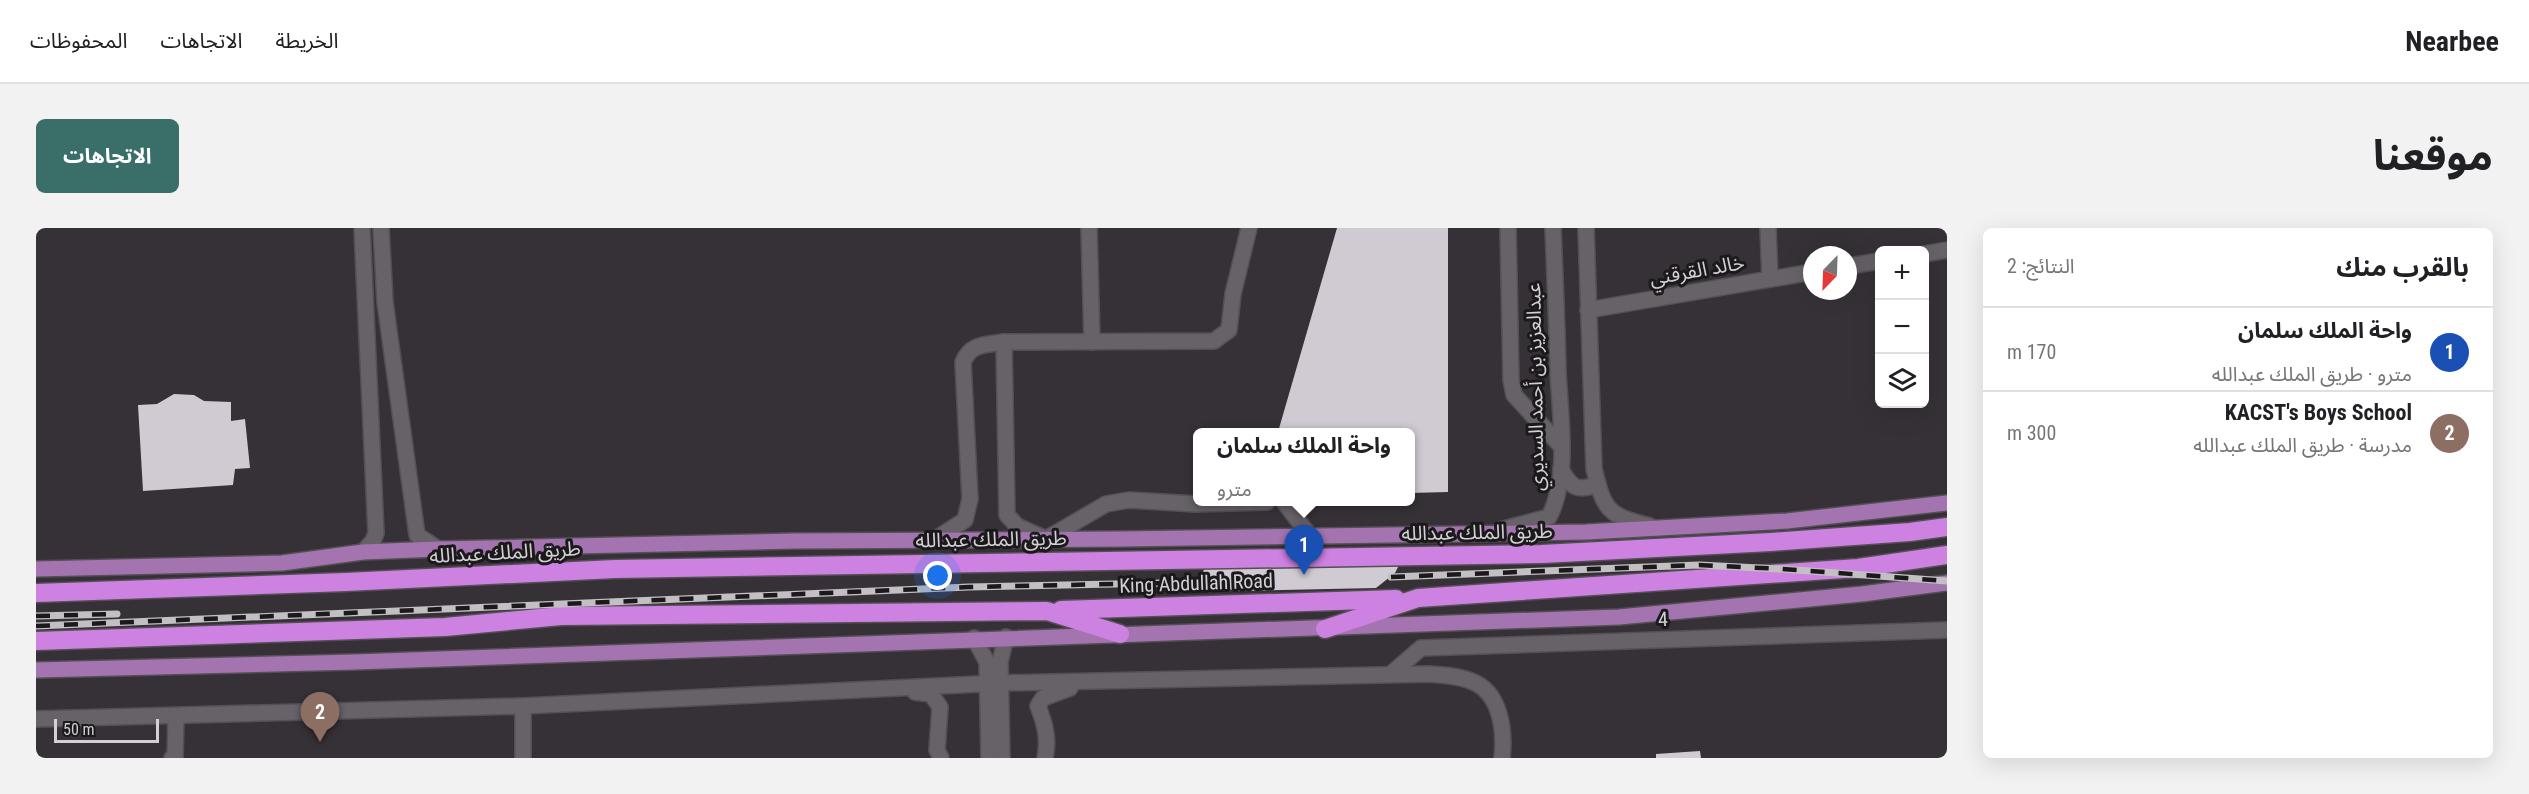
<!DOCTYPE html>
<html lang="ar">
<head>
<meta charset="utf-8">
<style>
  body { margin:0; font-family:"Roboto Condensed","Noto Sans Arabic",sans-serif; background:#f2f2f2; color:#202124; direction:rtl }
  .controls { position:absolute; right:18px; top:18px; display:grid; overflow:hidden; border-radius:9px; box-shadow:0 6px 24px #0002 }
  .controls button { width:54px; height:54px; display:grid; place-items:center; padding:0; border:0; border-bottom:2px solid #e0e0e0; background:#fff; color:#202124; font:30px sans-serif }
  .compass { position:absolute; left:1767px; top:18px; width:54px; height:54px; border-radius:50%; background:#fff; box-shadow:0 6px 24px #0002; rotate:203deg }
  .scale { position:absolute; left:18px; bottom:15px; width:105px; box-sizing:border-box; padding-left:6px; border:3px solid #d3d0d4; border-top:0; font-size:16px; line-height:21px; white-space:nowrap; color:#d3d0d4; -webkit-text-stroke:4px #1c191c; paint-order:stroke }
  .you { position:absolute; left:902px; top:348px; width:21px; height:21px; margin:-15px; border:4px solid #fff; border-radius:50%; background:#1a73e8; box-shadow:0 0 0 9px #1a73e833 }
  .badge { display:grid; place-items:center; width:39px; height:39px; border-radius:50%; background:#3a6f69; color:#fff; font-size:20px; font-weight:700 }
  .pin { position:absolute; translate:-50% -50px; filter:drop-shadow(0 2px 3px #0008) }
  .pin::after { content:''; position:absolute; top:32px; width:21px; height:18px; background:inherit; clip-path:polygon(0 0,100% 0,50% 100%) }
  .popup { position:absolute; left:1157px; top:200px; width:222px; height:78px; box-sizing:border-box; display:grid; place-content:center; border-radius:9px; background:#fff; filter:drop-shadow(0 2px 4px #0005); font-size:20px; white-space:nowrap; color:#757577 }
  .popup b { font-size:22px; color:#202124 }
  .popup::after { content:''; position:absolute; left:50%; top:100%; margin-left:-12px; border:12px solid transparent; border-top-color:#fff }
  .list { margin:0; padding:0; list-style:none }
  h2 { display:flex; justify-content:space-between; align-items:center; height:78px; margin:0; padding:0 24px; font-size:26px }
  h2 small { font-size:20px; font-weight:400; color:#757577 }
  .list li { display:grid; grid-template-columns:39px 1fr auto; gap:18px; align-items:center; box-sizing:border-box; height:84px; padding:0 24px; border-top:2px solid #e0e0e0 }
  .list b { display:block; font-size:22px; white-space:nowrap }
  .list p { margin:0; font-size:20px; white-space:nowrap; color:#757577 }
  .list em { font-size:20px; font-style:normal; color:#757577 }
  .icon { flex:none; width:33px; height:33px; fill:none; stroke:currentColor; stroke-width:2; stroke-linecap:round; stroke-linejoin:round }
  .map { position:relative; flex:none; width:1911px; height:530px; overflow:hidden; direction:ltr; border-radius:9px }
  header { display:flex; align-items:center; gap:36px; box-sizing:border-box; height:84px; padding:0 30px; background:#fff; border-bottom:2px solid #e0e0e0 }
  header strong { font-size:28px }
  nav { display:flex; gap:33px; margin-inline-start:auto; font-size:21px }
  .intro { display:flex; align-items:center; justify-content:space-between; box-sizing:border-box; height:144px; padding:0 36px }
  h1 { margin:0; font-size:42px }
  .button { padding:15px 27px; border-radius:9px; background:#3a6f69; color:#fff; font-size:21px; font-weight:700 }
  main { display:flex; gap:36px; padding:0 36px }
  aside { flex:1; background:#fff; border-radius:9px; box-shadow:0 6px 24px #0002 }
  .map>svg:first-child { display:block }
  .building { fill:#d0cad2 }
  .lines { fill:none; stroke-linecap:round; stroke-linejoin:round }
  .minor-casing { stroke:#544f55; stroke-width:18 }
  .major-casing { stroke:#544f55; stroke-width:18 }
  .highway-casing { stroke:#544f55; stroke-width:21 }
  .minor { stroke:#676168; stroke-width:15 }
  .major { stroke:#a474b1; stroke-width:15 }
  .highway { stroke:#cd81e1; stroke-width:18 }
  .rail-casing { stroke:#c3c0c4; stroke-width:7 }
  .rail { stroke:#1c191c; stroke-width:4.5; stroke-dasharray:14; stroke-linecap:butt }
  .labels { text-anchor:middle; stroke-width:6; stroke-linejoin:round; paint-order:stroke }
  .street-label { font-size:20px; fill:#d3d0d4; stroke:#1c191c }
</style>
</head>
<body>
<header>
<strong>Nearbee</strong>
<nav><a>الخريطة</a><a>الاتجاهات</a><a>المحفوظات</a></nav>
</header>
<div class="intro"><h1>موقعنا</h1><a class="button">الاتجاهات</a></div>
<main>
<aside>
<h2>بالقرب منك<small>النتائج: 2</small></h2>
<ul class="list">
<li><span class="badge" style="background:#1a4fb4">1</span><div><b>واحة الملك سلمان</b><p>مترو · طريق الملك عبدالله</p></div><em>170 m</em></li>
<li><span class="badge" style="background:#8d6e63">2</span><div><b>KACST's Boys School</b><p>مدرسة · طريق الملك عبدالله</p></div><em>300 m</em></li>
</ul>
</aside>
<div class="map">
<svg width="1911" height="530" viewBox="0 0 1911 530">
  <rect width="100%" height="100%" fill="#363137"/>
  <g class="building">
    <polygon points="1301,0 1412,0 1412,264 1374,265 1374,204 1242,204"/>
    <polygon points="138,166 158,167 168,173 195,174 195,193 209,191 214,240 199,241 197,257 107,263 102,177 121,176"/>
    <polygon points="1363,337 1359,345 1340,360 1199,363 1181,357 1167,344 1170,338"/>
    <polygon points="1664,523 1665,530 1620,530 1620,526"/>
  </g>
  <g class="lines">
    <g class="minor-casing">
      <g id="minor">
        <polyline points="326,0 340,305 337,313 327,324"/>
        <polyline points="345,0 349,74 381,307 402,321"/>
        <polyline points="1053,0 1056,114"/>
        <polyline points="1472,0 1475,152 1478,167 1525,218"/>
        <path d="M1550,0L1558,241C1568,282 1572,288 1614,298"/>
        <polyline points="1732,0 1734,51"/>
        <polyline points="1888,26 1911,22"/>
        <polyline points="1812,38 1844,33"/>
        <polyline points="1552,82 1776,44"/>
        <polyline points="968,114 971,287 981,298 1010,311 1070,276 1093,272 1160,276 1231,274"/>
        <path d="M1525,241C1535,260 1541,264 1562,256"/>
        <polyline points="1248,274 1274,308"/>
        <path d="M1464,302L1513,289C1534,249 1524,188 1522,143C1521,96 1519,48 1517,0"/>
        <path d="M898,312L929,292L934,271L927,134C935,115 950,117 968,114L1178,113L1193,102L1197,66L1213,0"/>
        <polyline points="938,410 951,434 953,530"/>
        <polyline points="1355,446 1385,420 1911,402"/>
        <polyline points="879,464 895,466 904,479 901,522 905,530"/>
        <path d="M0,491L487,478L964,455L1393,446C1408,447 1422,448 1435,453C1465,464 1469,503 1466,530"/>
        <polyline points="136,530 139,530 140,488"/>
        <polyline points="487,530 487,478"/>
        <polyline points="966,530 964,434 970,409"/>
        <path d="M1009,530C1013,511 1009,496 1002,478L1007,470L1034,460"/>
      </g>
    </g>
    <g class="major-casing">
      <g id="major">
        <polyline points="0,341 246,335 327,324 402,321 758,313 1086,311 1550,304 1751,293 1911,275"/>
        <polyline points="0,442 319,434 1583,389 1826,366 1911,355"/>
      </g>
    </g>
    <g class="highway-casing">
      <g id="highway">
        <polyline points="0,365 310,354 579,341 1506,326 1735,314 1874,304 1911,299"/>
        <polyline points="1025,382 1360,371"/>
        <polyline points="1289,401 1382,370 1822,340 1911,327"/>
        <polyline points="0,413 409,399 525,388 1011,383 1084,406"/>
      </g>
    </g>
    <use href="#minor" class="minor"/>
    <use href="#major" class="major"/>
    <use href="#highway" class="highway"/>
    <g class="rail-casing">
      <g id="rail">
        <polyline points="1355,349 1663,337 1746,341 1911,353"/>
        <polyline points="0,388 81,386"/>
        <polyline points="0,398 933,359 1176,354"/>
      </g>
    </g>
    <use href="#rail" class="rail"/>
  </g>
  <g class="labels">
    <g class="street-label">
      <text transform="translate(1661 42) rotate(-10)" y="7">خالد القرقني</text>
      <text transform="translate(1499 159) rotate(-91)" y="7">عبدالعزيز بن أحمد السديري</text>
      <text transform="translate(1441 304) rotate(-1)" y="7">طريق الملك عبدالله</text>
      <text transform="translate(955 311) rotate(-1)" y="7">طريق الملك عبدالله</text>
      <text transform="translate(469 324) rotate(-3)" y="7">طريق الملك عبدالله</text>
      <text transform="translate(1160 355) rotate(-2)" y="7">King Abdullah Road</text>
      <text transform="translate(1627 391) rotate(-2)" y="7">4</text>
    </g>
  </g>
</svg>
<div class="controls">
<button>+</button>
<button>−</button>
<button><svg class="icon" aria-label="layers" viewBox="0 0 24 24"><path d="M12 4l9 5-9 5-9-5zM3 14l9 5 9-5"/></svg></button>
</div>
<svg class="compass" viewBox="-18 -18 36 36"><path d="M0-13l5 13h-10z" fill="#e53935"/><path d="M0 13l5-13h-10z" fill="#757577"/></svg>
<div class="scale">50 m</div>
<div class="you"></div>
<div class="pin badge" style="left:1268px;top:347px;background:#1a4fb4">1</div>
<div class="popup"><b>واحة الملك سلمان</b>مترو</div>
<div class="pin badge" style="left:284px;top:514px;background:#8d6e63">2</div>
</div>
</main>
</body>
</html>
